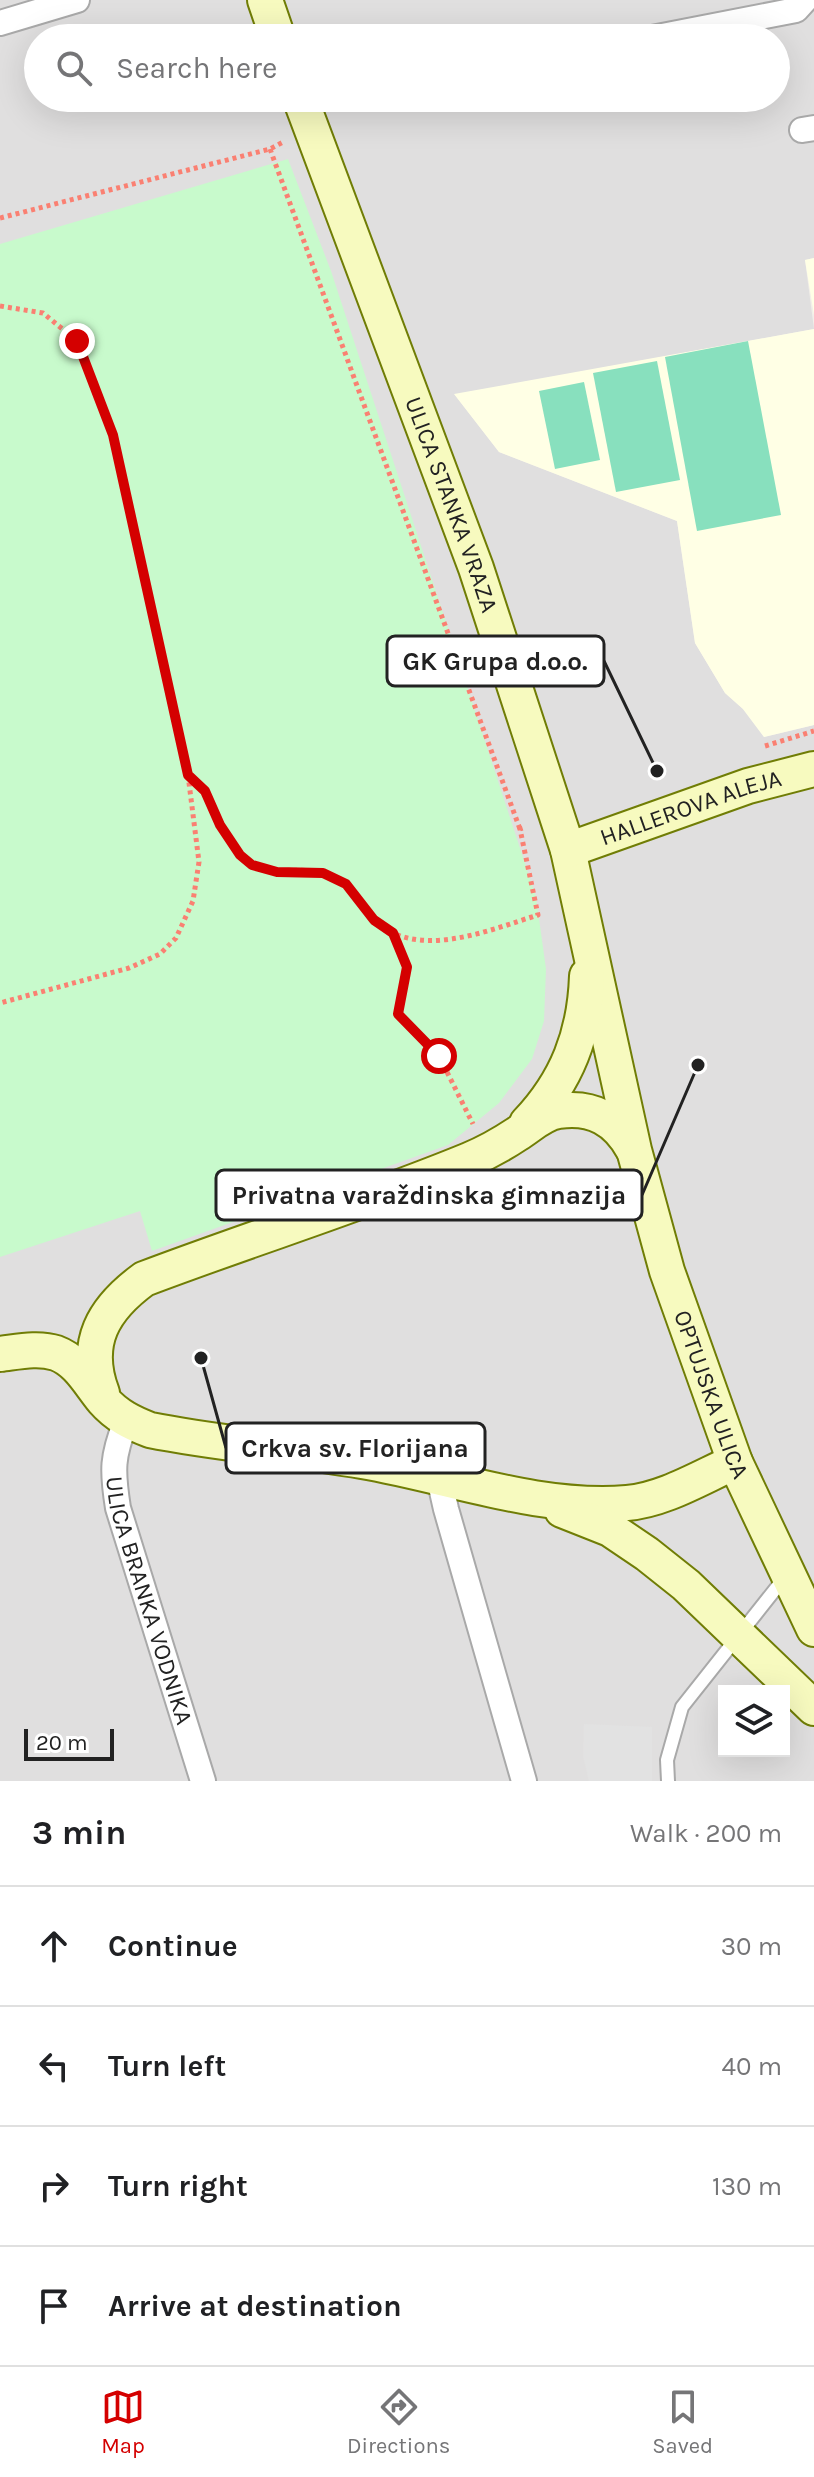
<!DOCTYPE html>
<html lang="en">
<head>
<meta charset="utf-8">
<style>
  body { margin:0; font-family:Karla,sans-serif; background:#f2f2f2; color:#202124 }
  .controls { position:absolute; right:24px; bottom:24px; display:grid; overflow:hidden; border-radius:0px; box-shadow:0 8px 32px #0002 }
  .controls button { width:72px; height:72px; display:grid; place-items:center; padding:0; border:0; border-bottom:2px solid #e0e0e0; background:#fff; color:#202124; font:40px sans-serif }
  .scale { position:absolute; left:24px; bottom:20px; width:90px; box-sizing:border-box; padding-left:8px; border:4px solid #222; border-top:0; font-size:22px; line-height:28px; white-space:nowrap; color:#222; -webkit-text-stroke:6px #fff; paint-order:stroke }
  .stop { position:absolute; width:24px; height:24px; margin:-18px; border:6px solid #d40000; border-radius:50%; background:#fff }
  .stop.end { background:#d40000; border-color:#fff; box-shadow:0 2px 8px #0008 }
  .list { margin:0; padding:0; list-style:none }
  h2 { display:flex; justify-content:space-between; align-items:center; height:104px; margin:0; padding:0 32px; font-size:34px }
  h2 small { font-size:26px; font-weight:400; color:#757577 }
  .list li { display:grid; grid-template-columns:52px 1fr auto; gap:24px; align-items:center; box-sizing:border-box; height:120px; padding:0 32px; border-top:2px solid #e0e0e0 }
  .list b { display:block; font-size:30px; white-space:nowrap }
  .list em { font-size:26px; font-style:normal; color:#757577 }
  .icon { flex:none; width:44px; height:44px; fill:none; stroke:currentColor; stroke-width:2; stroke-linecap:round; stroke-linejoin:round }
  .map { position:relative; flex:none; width:814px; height:1781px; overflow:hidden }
  .search { position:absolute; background:#fff; box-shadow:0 8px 32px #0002; left:24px; right:24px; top:24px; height:88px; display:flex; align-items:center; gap:20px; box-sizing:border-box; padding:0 28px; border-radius:44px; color:#757577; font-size:30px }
  .sheet { height:584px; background:#fff }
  nav { display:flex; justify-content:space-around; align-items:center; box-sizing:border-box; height:112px; border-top:2px solid #e0e0e0; background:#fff; font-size:22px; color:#757577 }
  nav a { display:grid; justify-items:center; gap:4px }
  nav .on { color:#d40000 }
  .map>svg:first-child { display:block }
  .residential { fill:#e0dfdf; fill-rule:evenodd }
  .education { fill:#ffffe5 }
  .park { fill:#c8facc }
  .pitch { fill:#88e0be }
  .parking { fill:#e2e2e2 }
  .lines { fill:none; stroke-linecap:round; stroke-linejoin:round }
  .service-casing { stroke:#a9a9a9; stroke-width:16 }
  .minor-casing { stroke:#a9a9a9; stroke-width:28 }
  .secondary-casing { stroke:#707d05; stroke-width:38 }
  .path { stroke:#fa8072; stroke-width:5; stroke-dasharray:4 4; stroke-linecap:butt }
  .service { stroke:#fff; stroke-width:12 }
  .minor { stroke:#fff; stroke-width:24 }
  .secondary { stroke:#f7fabf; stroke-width:34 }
  .route { stroke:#d40000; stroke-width:10 }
  .labels { text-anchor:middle; stroke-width:6; stroke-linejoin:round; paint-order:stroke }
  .street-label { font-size:24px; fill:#222; stroke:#fff }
  .leader { fill:none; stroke:#222; stroke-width:3 }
  .callout-dot { fill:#222; stroke:#fff; stroke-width:3 }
  .callout { fill:#fff; stroke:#222; stroke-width:3 }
  .callout-label { font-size:26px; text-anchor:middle; font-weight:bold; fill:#222 }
</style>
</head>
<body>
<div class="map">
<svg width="814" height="1781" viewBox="0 0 814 1781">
  <rect width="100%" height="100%" fill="#f2efe9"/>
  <path class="residential" d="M0,0H814V258L805,260L814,329L455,395L499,452L677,521L695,643L725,693L743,709L764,737L814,725V1781H0ZM38,38H776V98H38ZM724,1691H784V1751H724Z"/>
  <g class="education">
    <polygon points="814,258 814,315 805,260"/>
    <polygon points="814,329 814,725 764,737 743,709 725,693 695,643 677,521 499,452 454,394"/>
  </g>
  <polygon class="park" points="288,159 331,271 536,897 546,969 544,1021 532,1059 499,1103 448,1145 152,1251 140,1211 0,1257 0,244"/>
  <g class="pitch">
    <polygon points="748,341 781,515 697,531 665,357"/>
    <polygon points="657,361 680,480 616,492 593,373"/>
    <polygon points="584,382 600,460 555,469 539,391"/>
  </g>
  <polygon class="parking" points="584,1724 652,1727 652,1781 589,1781 583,1756"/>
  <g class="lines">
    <g class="service-casing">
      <polyline id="service" points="668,1781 667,1760 682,1707 785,1577"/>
    </g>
    <g class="minor-casing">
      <g id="minor">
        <polyline points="0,23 77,0"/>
        <polyline points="652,38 796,10 805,0"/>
        <polyline points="802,130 814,128"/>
        <path id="s1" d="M126,1421C112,1457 112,1470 118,1508L203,1781"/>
        <polyline points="439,1478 446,1509 524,1781"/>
      </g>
    </g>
    <g class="secondary-casing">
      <g id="secondary">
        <polyline points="265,0 278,38"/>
        <path id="s2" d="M300,98L476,568L568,850L634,1150L667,1271L735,1462L814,1629"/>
        <path id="s3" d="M568,850L748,786L814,769"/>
        <path d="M527,1123C567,1081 585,1034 587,976"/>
        <path d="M0,1354C17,1352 38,1347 56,1353C78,1361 89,1383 103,1400C117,1416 132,1423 150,1430C220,1444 291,1449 362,1461C450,1476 536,1510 627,1503C664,1500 701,1477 735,1462"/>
        <path d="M102,1393C83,1343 103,1309 144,1279C252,1238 362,1204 469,1160C486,1153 502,1144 517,1134C530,1126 543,1113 559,1111C593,1106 617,1120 633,1149"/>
        <polyline points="562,1510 610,1529 647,1554 686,1585 814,1708"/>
      </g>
    </g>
    <g class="path">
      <polyline points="270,149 520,829"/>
      <polyline points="0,218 270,149 285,141"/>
      <polyline points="0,306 43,313 77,341 113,435 188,775 199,862 193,901 176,938 160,954 129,968 0,1003"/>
      <polyline points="765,746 814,731"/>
      <path d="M189,776C194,781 202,786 206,793C219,813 224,839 242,856C265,880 295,865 323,873C347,879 356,900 371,917C414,963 489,930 538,915L520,829L523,828"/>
      <polyline points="394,934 407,967 398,1014 439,1056 473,1124"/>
    </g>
    <use href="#service" class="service"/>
    <use href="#minor" class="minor"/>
    <use href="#secondary" class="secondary"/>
  </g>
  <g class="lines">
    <polyline class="route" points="77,341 113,435 188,775 205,791 220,825 240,855 252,865 277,872 323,873 346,884 374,920 393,933 407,967 398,1014 439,1056"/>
  </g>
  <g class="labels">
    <g class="street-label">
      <text dy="8" stroke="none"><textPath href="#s2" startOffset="434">ULICA STANKA VRAZA</textPath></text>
      <text dy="8" stroke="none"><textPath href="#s3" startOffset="130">HALLEROVA ALEJA</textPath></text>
      <text dy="8" stroke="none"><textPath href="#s2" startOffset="1362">OPTUJSKA ULICA</textPath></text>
      <text dy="8" stroke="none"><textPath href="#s1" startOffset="186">ULICA BRANKA VODNIKA</textPath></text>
    </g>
  </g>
  <path class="leader" d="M657 771L604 661M698 1065L642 1195M201 1358L226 1448"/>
  <g class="callout-dot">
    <circle cx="657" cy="771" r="8"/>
    <circle cx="698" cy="1065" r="8"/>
    <circle cx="201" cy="1358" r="8"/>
  </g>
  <g class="callout">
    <rect x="387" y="636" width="217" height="50" rx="8"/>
    <rect x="216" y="1170" width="426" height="50" rx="8"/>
    <rect x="226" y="1423" width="259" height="50" rx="8"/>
  </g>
  <g class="callout-label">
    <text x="495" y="670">GK Grupa d.o.o.</text>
    <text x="429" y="1204">Privatna varaždinska gimnazija</text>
    <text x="355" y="1457">Crkva sv. Florijana</text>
  </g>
</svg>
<div class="controls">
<button><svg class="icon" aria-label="layers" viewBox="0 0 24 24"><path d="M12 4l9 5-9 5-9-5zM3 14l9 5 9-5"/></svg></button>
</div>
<div class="scale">20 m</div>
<div class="stop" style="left:439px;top:1056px"></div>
<div class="stop end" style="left:77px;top:341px"></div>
<div class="search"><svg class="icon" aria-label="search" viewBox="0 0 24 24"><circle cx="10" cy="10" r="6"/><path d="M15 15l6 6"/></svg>Search here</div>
</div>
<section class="sheet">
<h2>3 min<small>Walk · 200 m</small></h2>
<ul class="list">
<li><svg class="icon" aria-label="ahead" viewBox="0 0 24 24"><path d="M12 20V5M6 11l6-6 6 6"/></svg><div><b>Continue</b></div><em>30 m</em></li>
<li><svg class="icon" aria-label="left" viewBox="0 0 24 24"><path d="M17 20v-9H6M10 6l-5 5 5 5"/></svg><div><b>Turn left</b></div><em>40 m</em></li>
<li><svg class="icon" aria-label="right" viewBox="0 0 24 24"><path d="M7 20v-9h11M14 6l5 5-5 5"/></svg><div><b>Turn right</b></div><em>130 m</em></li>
<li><svg class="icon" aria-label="arrive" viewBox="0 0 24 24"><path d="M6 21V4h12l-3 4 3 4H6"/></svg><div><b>Arrive at destination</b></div></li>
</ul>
</section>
<nav>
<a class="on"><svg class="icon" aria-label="map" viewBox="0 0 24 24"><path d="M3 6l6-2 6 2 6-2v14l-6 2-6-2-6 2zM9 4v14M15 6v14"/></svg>Map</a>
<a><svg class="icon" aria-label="directions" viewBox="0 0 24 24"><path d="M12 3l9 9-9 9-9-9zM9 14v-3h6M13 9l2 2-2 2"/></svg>Directions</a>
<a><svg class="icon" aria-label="saved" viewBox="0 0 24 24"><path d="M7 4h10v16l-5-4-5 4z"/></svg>Saved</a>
</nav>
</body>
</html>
